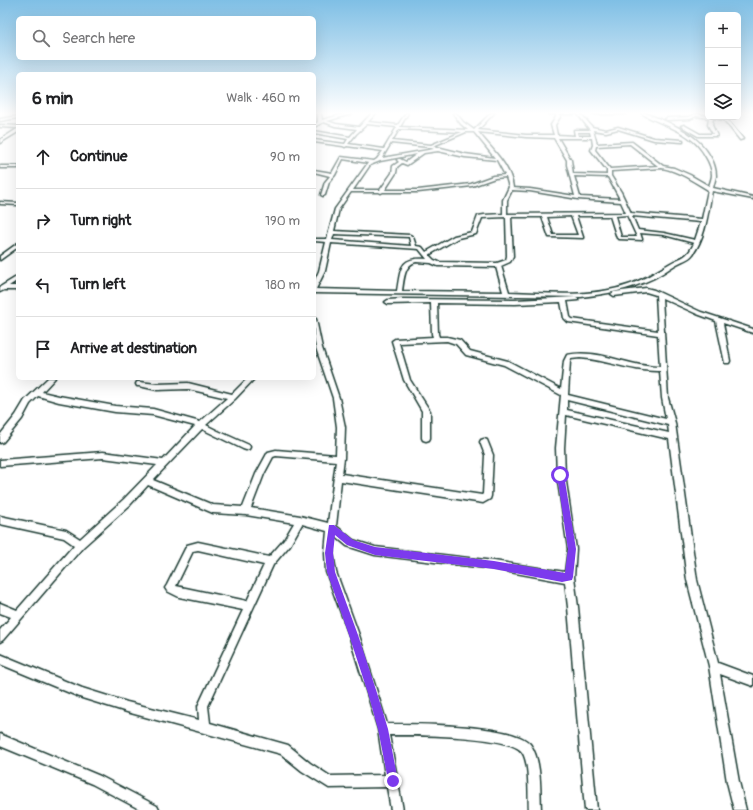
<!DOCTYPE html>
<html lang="en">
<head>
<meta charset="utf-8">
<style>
  body { margin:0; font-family:Pangolin,sans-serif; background:#f6f6f6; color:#202124 }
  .controls { position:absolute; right:12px; top:12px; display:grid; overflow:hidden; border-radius:6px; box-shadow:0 4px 16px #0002 }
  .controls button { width:36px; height:36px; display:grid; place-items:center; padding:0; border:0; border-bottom:1px solid #e0e0e0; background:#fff; color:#202124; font:20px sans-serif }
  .stop { position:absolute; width:12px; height:12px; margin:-9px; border:3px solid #7c3aed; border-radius:50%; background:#fff }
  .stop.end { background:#7c3aed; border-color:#fff; box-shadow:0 1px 4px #0008 }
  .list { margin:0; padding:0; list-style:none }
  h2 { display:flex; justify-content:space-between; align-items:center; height:52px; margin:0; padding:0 16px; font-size:17px }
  h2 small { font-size:13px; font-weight:400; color:#757577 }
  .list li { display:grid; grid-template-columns:26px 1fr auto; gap:12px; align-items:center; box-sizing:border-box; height:64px; padding:0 16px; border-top:1px solid #e0e0e0 }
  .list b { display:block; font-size:15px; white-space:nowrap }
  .list em { font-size:13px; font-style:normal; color:#757577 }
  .icon { flex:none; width:22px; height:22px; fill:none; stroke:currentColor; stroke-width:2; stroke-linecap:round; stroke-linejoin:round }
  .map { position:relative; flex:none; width:753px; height:810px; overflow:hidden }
  .search { position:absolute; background:#fff; box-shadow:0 4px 16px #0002; left:16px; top:16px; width:300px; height:44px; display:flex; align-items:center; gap:10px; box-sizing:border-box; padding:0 14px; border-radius:6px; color:#757577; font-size:15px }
  .panel { position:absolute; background:#fff; box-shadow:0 4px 16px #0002; left:16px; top:72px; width:300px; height:308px; border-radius:6px }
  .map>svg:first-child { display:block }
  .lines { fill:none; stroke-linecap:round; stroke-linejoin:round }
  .minor-casing { stroke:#1f3d34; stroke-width:3 }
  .minor { fill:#fff; fill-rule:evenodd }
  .route { fill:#7c3aed }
</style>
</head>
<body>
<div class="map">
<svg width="753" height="810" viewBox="0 0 753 810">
  <rect width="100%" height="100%" fill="#fff"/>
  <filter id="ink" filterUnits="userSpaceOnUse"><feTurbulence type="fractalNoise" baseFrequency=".025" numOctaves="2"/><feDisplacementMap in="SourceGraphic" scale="8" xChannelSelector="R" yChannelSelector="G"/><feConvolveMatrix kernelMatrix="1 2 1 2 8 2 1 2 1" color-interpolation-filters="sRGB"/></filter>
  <g filter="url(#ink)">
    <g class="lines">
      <g class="minor-casing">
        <g id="minor">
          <path d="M318,113H321L322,120L348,113H351V114L327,121L336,124L359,127L372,113H376L368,122L398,125L406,113H408L400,127L468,130L461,124L453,113H456L463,122L474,130L491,113H494L478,130L526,135H554L551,125L556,117V114H548L547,113H575L574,114H560V117L555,125L557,135L575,136L574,130H590L577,113H580L592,127L606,130L618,127L654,138L683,140V142H682L654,140L618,129L606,132L593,130L597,144L632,142L663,166L674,168L690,175L709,186C710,183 712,178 712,175C712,169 709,162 706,157C692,130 664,127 641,113H645C670,123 698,133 711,158C714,163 716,170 716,176C715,180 714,184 713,188L753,197V199L712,191C708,212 706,236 693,254C689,260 681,261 675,265C667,270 660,275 652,279C629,290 606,294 581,297L314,293V282L319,271L326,242L314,241V239H327L335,209L368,163H369L343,159L335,175L329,182L325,195L323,196L321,195L325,182L330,176L314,172V170L332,173L341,157L374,161L377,159L383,151L347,146L345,147L343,146L314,142V140L345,144L348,139L314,133V131L350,137L357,129L335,126L324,122L314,127V124L318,122ZM367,124L397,127L384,149L348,144L356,134ZM399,129L462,132L431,145L392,141ZM466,132H474L495,158L465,154L433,146ZM478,132L526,137L554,138L567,160V165L575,196L530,189L513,188C511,166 492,150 478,132ZM577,132H590L591,136H578ZM558,138H592L593,145L591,150L607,170V175L573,174L571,160ZM391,143L429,147L434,149L382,158ZM630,144L658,166L610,169L595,150L596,146ZM438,151L465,157L497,160L505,175L493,176L471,184L418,190H385L396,173L397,167L402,163L407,165L424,153ZM417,154L406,162L400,159H398L397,160L399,162L393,166L392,173L380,190H353L370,165L380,161ZM662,168C679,171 693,181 708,190L702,219L631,213L621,192L611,176V171ZM574,176L608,177L620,199L580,197ZM506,177L509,187L503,200V214L484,215L478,216L472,232L454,236L426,252L422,247L416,246L413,237L410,235L334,231L339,209L351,192H379L381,193L383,192H418L472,186L495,178ZM512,190L530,191L578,199L621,202L626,213L507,214V200ZM627,215L637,237H621L615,216ZM571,216L578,235H553L547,217ZM576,216H610L617,238L619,239L642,240V239L640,233L664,235L694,243C687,259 682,256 669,264C656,272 643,280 628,285C590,298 548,293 509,292L501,266L510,262L513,256L511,217H542L549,237L583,238V237ZM632,216L701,222L695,240L664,233L638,230ZM506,217L507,256L506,260L497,263L439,262L434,260L429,255L458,238L476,234L482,218ZM334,234L409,237L411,246L332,240ZM331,243L419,249L427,259C400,257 401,267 397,291L316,289L325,271ZM416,262L431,263L438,266L496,267L503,292L402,291C404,279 404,265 416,262Z"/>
          <polygon points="592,113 627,113 625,114 594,114"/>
          <polygon points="696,114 708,116 708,117 726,118 743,139 740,140 724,120 713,118 712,125 717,136 698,136 681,126 684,125 700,134 713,134 708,125 709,118 696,116 690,119 667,120 665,119 667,118 689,117"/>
          <polygon points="18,116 18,118 0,121 0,119"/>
          <polygon points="0,125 18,126 18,128 0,127"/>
          <polygon points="17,129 18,129 18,132 0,143 0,140"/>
          <rect x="0" y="166" width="18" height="2"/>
          <polygon points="0,202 18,203 18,205 0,204"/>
          <polygon points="18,243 18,247 0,260 0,256"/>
          <polygon points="18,276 18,280 9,286 18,286 18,290 4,290 0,292 0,287"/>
          <path d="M646,288L654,290L701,312L753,329V333L723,323L730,361L729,363H725L716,321L697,314L662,298L668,398L675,423L697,580L718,663L753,676V686L720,674L739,782L746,810H734L727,782L709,666L687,580L669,439L566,415L564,448L565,475L576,549L574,577L578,607L597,810H585L568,607L565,582L494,569L375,555L347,546L335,536L333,553L336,572L359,635L387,724C414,724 514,724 530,744C542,760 540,791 541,810H529C528,796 530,763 522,752C509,735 413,735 389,735L397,777L399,781L398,783L403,810H391L387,787L329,788L302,771L281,754L127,712L82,698L0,664V654L82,688L127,702L199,720L198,706L243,610L179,597L167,591L165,588L167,585L187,545L198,542L269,557L284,540L294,523L246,515L213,513L148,485L130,505L83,547L3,640L0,642V630L11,617L0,613V603L17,610L74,545L64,538L0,524V516L66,530L80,539L124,499L157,465L103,458L0,466V460L103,452L163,460L195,426L153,415L115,412L59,402L38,396L30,404L22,419L3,442L0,443V435L16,415L25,400L48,378H55L42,392L59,396L115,406L153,409L200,422L227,398L188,389L157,390L139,386H137L136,384L137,382H139L157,384L188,383L232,394L248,378H255L235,399L206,425L218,431L249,445L250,447L249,449L246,450L243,449L202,429L153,480L213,505L243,507L256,474L268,452L276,450L336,455L337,427L333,398L316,348L314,337V318L316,319L322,348L339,398L345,427L344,458L342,474L482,495L483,494L485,455L480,442L481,440L484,439L487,440L493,455L491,496L490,499L483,503L341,481L336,526L353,540L375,547L494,561L565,572L568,549L557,475L556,448L561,395L504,365L466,355L456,344L447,341L399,343L410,380L430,411V438L429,440L426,441L423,440L422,438V411L404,380L392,341L395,339L433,337L432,334L431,303L388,304L385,302L388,300L403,299L515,300L576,297L578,298V300L567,301L570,317L572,319L658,331L656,295L646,292L614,296L611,294L614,292ZM561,302L564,318L568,322L658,335L660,367C628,367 598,348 567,355L564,361L561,389L508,361L470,351L460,340L447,337H439L438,334L437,303L515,304ZM580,358C607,360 633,372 660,371L662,398L666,419L568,395L570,361L571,359ZM567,400L668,425L669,433L567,410ZM276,456L336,461L328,523L300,516L251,508L264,474L273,457ZM302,524L327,531L325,553L326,572L349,635L378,729L385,775L330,776L310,763L288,745L210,723L208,706L273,565L290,545ZM198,550L264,565L247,601L176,586L193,551Z"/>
          <polygon points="0,734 100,776 157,806 159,810 141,810 92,784 0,746"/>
        </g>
      </g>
      <use href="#minor" class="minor"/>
    </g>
  </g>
  <linearGradient id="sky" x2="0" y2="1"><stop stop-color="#7fbfe5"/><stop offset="0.5" stop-color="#fff"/><stop offset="1" stop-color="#fff" stop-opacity="0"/></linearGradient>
  <rect width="753" height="226" fill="url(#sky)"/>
  <polygon class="route" points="560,472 564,475 576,549 573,577 572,580 562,582 494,569 375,555 347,545 335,535 333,553 335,572 358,635 377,693 388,729 398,781 397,785 393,787 389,785 378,729 368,693 349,635 327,572 325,553 329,525 334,525 353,540 375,547 494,561 565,573 568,549 557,475"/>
</svg>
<div class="controls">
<button>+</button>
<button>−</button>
<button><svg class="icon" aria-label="layers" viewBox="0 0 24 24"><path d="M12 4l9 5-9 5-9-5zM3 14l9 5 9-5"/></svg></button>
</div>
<div class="stop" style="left:560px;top:475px"></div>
<div class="stop end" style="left:393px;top:781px"></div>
<div class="search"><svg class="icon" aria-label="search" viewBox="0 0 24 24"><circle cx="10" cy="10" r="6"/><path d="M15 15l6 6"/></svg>Search here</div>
<section class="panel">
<h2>6 min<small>Walk · 460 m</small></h2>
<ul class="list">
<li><svg class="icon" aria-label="ahead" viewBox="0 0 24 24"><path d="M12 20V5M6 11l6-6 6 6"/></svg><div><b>Continue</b></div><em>90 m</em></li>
<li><svg class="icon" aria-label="right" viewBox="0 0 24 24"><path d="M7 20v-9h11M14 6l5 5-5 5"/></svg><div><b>Turn right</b></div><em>190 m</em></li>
<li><svg class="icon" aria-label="left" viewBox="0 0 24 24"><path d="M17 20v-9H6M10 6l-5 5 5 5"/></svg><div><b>Turn left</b></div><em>180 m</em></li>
<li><svg class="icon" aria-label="arrive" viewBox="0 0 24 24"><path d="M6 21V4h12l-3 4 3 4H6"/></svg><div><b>Arrive at destination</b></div></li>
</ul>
</section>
</div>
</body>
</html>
